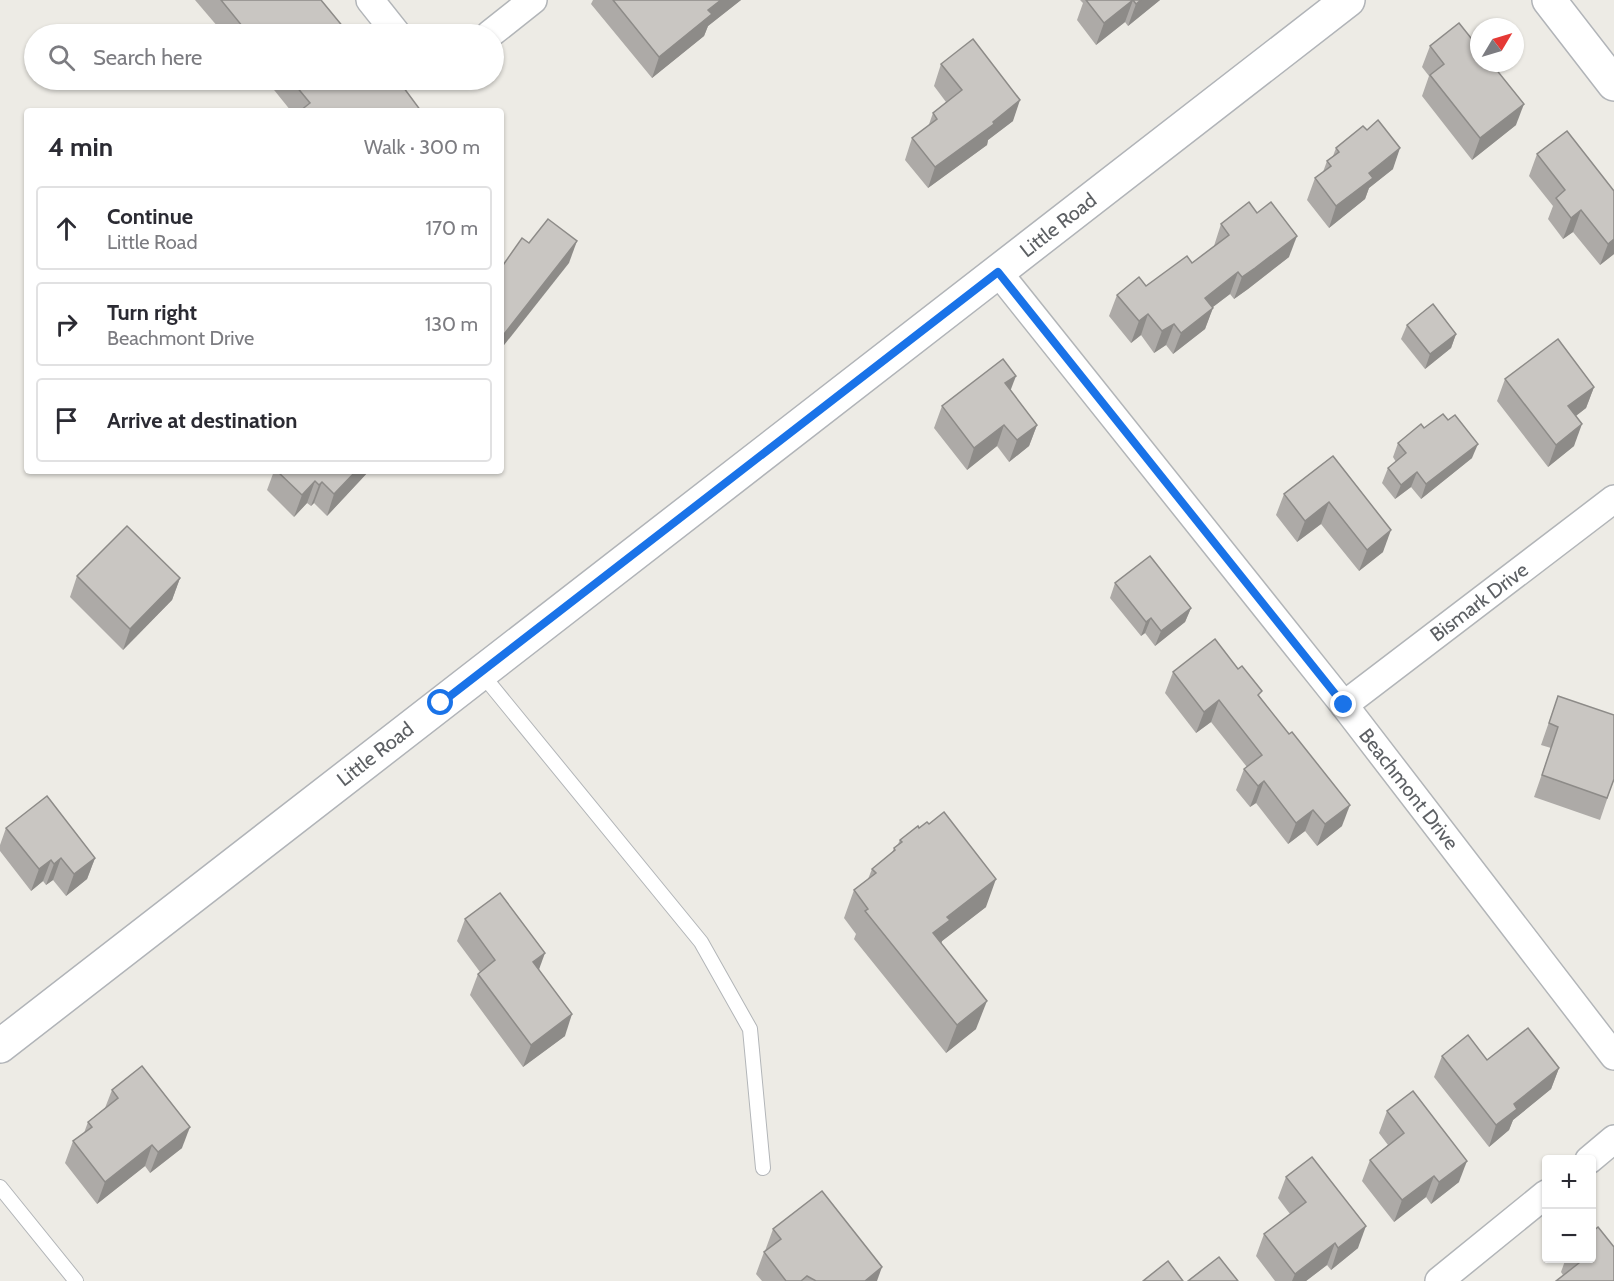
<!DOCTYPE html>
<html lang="en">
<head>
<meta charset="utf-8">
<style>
  body { margin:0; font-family:Cabin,sans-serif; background:#f7f7f7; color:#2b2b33 }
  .controls { position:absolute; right:18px; bottom:18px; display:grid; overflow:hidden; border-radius:6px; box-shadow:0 2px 4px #0004 }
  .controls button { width:54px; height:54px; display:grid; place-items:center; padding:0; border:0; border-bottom:2px solid #e1e1e2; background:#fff; color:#2b2b33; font:30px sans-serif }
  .compass { position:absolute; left:1470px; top:18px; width:54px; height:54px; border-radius:50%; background:#fff; box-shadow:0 2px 4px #0004; rotate:52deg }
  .stop { position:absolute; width:18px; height:18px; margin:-14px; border:4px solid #1a73e8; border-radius:50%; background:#fff }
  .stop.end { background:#1a73e8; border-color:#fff; box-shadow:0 2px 6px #0008 }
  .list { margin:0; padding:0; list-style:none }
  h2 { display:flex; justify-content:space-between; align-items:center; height:78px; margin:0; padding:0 24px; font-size:26px }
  h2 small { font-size:20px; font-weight:400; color:#7c7c81 }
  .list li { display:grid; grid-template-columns:39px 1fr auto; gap:18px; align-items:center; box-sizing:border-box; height:84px; margin:0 12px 12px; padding:0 12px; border:2px solid #e1e1e2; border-radius:6px }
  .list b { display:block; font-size:22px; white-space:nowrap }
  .list p { margin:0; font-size:20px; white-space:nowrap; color:#7c7c81 }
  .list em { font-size:20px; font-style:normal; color:#7c7c81 }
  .icon { flex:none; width:33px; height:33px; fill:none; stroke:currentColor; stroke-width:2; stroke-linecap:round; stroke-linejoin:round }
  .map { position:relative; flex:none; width:1614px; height:1281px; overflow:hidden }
  .search { position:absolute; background:#fff; box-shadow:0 2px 4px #0004; left:24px; top:24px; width:480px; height:66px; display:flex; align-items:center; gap:15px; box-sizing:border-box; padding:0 21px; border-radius:33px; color:#7c7c81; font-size:22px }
  .panel { position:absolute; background:#fff; box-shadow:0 2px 4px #0004; left:24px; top:108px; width:480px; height:366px; border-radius:6px }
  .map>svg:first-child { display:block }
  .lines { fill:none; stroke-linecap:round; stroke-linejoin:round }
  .lane-casing { stroke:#b2b5b8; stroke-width:16 }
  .street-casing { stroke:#b2b5b8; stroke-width:30 }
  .secondary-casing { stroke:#b1b4b8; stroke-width:36 }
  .lane { stroke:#fff; stroke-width:14 }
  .street { stroke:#fff; stroke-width:27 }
  .secondary { stroke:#fff; stroke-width:33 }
  .wall { fill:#adaaa7 }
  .shaded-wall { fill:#8d8b88 }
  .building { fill:#c9c6c2; stroke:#8d8b88; stroke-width:1.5 }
  .route { stroke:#1a73e8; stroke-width:8 }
  .labels { text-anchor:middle; stroke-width:5; stroke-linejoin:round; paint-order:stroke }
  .street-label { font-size:20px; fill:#5d6064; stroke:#fff }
</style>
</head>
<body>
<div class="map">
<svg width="1614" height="1281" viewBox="0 0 1614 1281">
  <rect width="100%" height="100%" fill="#edebe5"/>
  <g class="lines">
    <g class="lane-casing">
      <g id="lane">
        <polyline points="481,673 701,942 750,1029 763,1168"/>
        <polyline points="0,1187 76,1281"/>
      </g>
    </g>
    <g class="street-casing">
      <g id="street">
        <polyline points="370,0 397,34"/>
        <polyline points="490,34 533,0"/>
        <polyline points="998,272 1344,705 1614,1056"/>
        <polyline points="1344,705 1614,499"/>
        <polyline points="1589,1160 1614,1139"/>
        <polyline points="1439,1281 1546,1194"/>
      </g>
    </g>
    <g class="secondary-casing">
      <g id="secondary">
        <polyline points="1549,0 1614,84"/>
        <polyline points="0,1046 1348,0"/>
      </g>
    </g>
    <use href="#lane" class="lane"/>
    <use href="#street" class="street"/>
    <use href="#secondary" class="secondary"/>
  </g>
  <g class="wall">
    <polygon points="195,0 321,0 349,34 224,34"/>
    <polygon points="593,0 741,0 708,26 704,36 652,78 591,4"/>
    <polygon points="1080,0 1160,0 1128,26 1125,22 1096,45 1077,20 1083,3"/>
    <polygon points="1430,46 1516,125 1472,160 1422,96 1429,76 1422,67"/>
    <polygon points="941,64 1013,121 988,140 987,145 928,188 905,160 912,138 928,127 933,113 946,102 934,86"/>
    <polygon points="266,80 398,80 421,111 291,111"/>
    <polygon points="1567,131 1614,254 1600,265 1573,232 1563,239 1548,219 1553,206 1529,176 1537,154"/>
    <polygon points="1336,148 1393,169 1369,188 1365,199 1329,228 1307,200 1315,178 1323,172 1327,161 1333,156"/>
    <polygon points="1257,213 1289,257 1248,289 1234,299 1230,294 1213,307 1205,329 1173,354 1166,345 1154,353 1141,335 1131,343 1109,316 1117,295 1146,286 1192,263 1214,246 1221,224"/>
    <polygon points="1407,325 1456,334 1451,348 1425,369 1401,339"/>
    <polygon points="1505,379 1594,387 1586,408 1576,416 1574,446 1548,467 1497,401"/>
    <polygon points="1010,390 1037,425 1029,446 1009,462 997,446 967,470 934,428 942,406"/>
    <polygon points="1424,428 1472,458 1421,499 1411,487 1395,499 1382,483 1388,468 1396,462 1393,457 1398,443"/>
    <polygon points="1333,456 1383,552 1359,571 1321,524 1297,542 1276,515 1284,494"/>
    <polygon points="274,471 369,471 327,516 314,503 311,506 307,503 294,517 267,490"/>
    <polygon points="77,576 180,578 172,600 123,650 70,597"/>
    <polygon points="1115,583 1191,608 1185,622 1155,646 1145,633 1141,636 1110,598"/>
    <polygon points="1173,672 1260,697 1342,826 1317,846 1305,831 1288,844 1256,803 1250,807 1236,790 1244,769 1247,767 1211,722 1196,733 1165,693"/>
    <polygon points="1558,696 1614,779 1600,820 1534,797 1551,748 1541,745"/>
    <polygon points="6,828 95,858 87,879 66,896 53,880 46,885 43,881 31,891 0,851 0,845"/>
    <polygon points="900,840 986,907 942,941 941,944 976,1029 946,1053 854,939 856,934 844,918 854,890 868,879 872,869 892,853 894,848 898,844"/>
    <polygon points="465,919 539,969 565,1036 523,1067 470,995 478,974 480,972 457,941"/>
    <polygon points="1442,1056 1487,1060 1559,1068 1551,1089 1513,1120 1509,1130 1489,1147 1434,1077"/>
    <polygon points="112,1090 182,1148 150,1173 145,1166 97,1204 65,1163 73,1141 84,1133 88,1122 105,1108"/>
    <polygon points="1387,1111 1459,1182 1431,1204 1426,1197 1394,1222 1362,1181 1370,1160 1388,1145 1379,1133"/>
    <polygon points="1286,1177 1358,1248 1331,1270 1327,1265 1306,1281 1275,1281 1256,1256 1264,1234 1290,1214 1278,1198"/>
    <polygon points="773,1229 877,1281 762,1281 756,1274 764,1252 765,1251"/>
    <polygon points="1566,1258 1592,1258 1563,1275 1561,1272"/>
  </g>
  <g class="shaded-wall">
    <polygon points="721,0 741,0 708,26 704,36 652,78 659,57 708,10"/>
    <polygon points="1133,0 1125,22 1096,45 1104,23"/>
    <polygon points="1141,0 1160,0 1128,26 1136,4"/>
    <polygon points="1020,100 1013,121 988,140 987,145 928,188 935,167"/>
    <polygon points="1524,104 1516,125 1472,160 1480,138"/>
    <polygon points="1400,148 1393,169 1369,188 1365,199 1329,228 1336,206 1369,173"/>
    <polygon points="1581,210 1573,232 1563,239 1571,218"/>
    <polygon points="1297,236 1289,257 1248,289 1234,299 1242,277"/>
    <polygon points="1614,239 1614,254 1600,265 1608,244"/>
    <polygon points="577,241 569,263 501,349 501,338"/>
    <polygon points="1238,272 1230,294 1197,319 1205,298"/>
    <polygon points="1213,308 1205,329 1173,354 1181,333"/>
    <polygon points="1148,314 1141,335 1131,343 1139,321"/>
    <polygon points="1174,324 1166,345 1154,353 1162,331"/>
    <polygon points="1456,334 1451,348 1425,369 1430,354"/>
    <polygon points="1016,376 1008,397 1005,383"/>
    <polygon points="1594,387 1586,408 1560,428 1568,406"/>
    <polygon points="1582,424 1574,446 1548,467 1556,445"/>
    <polygon points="1004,425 997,446 967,470 974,448"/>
    <polygon points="1037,425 1029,446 1009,462 1017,440"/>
    <polygon points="1478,444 1472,458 1421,499 1426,484"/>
    <polygon points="356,471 369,471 327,516 334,494"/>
    <polygon points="1417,472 1411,487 1395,499 1401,485"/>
    <polygon points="315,481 307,503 294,517 302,495"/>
    <polygon points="322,482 314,503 311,506 319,485"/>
    <polygon points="1329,502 1321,524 1297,542 1305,521"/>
    <polygon points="1391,530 1383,552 1359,571 1367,550"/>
    <polygon points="180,578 172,600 123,650 130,629"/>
    <polygon points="1191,608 1185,622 1155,646 1161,631"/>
    <polygon points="1151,618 1145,633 1141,636 1146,622"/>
    <polygon points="1219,700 1211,722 1196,733 1204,712"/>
    <polygon points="1264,781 1256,803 1250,807 1258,786"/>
    <polygon points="1350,805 1342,826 1317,846 1325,824"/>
    <polygon points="1313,810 1305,831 1288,844 1296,823"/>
    <polygon points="61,858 53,880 46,885 54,864"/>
    <polygon points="95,858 87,879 66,896 74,874"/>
    <polygon points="51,860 43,881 31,891 39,869"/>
    <polygon points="996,879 986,907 942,941 939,948 933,933 947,917"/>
    <polygon points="545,953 537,975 533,962"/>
    <polygon points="987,1001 976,1029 946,1053 957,1025"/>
    <polygon points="572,1014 565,1036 523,1067 531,1045"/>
    <polygon points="1559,1068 1551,1089 1513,1120 1509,1130 1489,1147 1496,1125 1514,1104"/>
    <polygon points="190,1127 182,1148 150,1173 158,1152"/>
    <polygon points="152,1145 145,1166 97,1204 105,1182"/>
    <polygon points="1467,1161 1459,1182 1431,1204 1439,1182"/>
    <polygon points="1434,1176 1426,1197 1394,1222 1402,1200"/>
    <polygon points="1366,1226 1358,1248 1331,1270 1338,1248"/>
    <polygon points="1335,1243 1327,1265 1306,1281 1292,1281 1295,1274"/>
    <polygon points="882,1267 877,1281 865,1281"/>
  </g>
  <g class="building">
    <polygon points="221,0 321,0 349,34 255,34 250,29 247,32"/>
    <polygon points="613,0 721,0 708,10 712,14 659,57"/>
    <polygon points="1086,0 1141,0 1136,4 1133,0 1104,23"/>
    <polygon points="1459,23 1479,48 1479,63 1491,63 1524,104 1480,138 1430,75 1444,64 1430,46"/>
    <polygon points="973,39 1020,100 993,122 994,124 935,167 912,138 937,119 933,113 962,90 941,64"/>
    <polygon points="291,80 398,80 421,111 300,111 310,103"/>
    <polygon points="1378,120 1400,148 1369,173 1373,178 1336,206 1315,178 1331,166 1327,161 1339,152 1336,148 1363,126 1367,130"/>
    <polygon points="1567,131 1614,191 1614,239 1608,244 1581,210 1571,218 1556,198 1565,190 1537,154"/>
    <polygon points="1249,202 1257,213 1271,202 1297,236 1255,268 1242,277 1238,272 1205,298 1213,308 1181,333 1174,324 1162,331 1148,314 1139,321 1117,295 1139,277 1146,286 1187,256 1192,263 1229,235 1221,224"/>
    <polygon points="548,219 577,241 501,338 501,279 502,277 501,276 501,268 522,238 529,243"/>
    <polygon points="1433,304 1456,334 1430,354 1407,325"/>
    <polygon points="1558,339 1594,387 1568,406 1582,424 1556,445 1505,379"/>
    <polygon points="1003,359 1016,376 1005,383 1037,425 1017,440 1004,425 974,448 942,406"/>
    <polygon points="1443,414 1448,420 1455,415 1478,444 1426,484 1417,472 1401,485 1388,468 1406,453 1398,443 1421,424 1424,428"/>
    <polygon points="1333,456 1391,530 1367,550 1329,502 1305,521 1284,494"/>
    <polygon points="277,471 356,471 334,494 322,482 319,485 315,481 302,495"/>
    <polygon points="127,526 180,578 130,629 77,576"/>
    <polygon points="1150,556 1191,608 1161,631 1151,618 1146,622 1115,583"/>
    <polygon points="1215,639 1238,669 1242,666 1262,691 1258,695 1289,734 1292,732 1350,805 1325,824 1313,810 1296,823 1264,781 1258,786 1244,769 1262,755 1219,700 1204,712 1173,672"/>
    <polygon points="1558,696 1614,715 1614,779 1607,798 1542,775 1558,727 1549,723"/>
    <polygon points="47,796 95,858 74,874 61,858 54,864 51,860 39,869 6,828"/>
    <polygon points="944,812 996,879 947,917 950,920 933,933 987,1001 957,1025 865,911 868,909 854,890 876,873 872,869 895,850 894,848 902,842 900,840 918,826 919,828 927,822 929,824"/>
    <polygon points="500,893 545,953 533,962 572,1014 531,1045 478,974 495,960 465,919"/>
    <polygon points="1528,1028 1559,1068 1514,1104 1517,1109 1496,1125 1442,1056 1468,1035 1487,1060"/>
    <polygon points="142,1066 190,1127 158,1152 152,1145 105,1182 73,1141 92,1127 88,1122 118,1098 112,1090"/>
    <polygon points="1413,1091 1467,1161 1439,1182 1434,1176 1402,1200 1370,1160 1404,1133 1387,1111"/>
    <polygon points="1312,1157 1366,1226 1338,1248 1335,1243 1295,1274 1264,1234 1306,1202 1286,1177"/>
    <polygon points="822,1191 882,1267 865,1281 816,1281 807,1276 801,1281 786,1281 764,1252 781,1239 773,1229"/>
    <polygon points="1598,1227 1614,1247 1614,1281 1556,1281 1579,1263 1575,1258 1592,1258 1592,1232"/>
    <polygon points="1219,1257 1238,1281 1188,1281"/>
    <polygon points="1168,1261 1183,1281 1143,1281"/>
  </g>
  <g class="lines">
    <polyline class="route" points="441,703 998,272 1344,705"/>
  </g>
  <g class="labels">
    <g class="street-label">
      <text transform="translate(1058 225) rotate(-38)" y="7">Little Road</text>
      <text transform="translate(1479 602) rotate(-37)" y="7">Bismark Drive</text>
      <text transform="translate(375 754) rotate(-38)" y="7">Little Road</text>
      <text transform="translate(1409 789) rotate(52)" y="7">Beachmont Drive</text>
    </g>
  </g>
</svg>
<div class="controls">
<button>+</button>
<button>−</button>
</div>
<svg class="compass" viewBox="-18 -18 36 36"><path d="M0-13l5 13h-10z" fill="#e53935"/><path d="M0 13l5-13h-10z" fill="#7c7c81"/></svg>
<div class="stop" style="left:441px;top:703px"></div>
<div class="stop end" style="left:1344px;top:705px"></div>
<div class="search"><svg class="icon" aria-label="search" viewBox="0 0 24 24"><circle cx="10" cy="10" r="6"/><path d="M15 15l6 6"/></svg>Search here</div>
<section class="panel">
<h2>4 min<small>Walk · 300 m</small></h2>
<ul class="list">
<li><svg class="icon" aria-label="ahead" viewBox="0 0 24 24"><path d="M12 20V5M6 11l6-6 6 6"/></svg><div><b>Continue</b><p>Little Road</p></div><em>170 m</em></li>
<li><svg class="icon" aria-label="right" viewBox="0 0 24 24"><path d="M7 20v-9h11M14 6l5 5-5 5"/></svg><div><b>Turn right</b><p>Beachmont Drive</p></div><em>130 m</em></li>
<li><svg class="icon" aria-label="arrive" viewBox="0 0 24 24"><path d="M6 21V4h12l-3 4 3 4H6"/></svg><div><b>Arrive at destination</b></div></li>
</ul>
</section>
</div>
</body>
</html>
